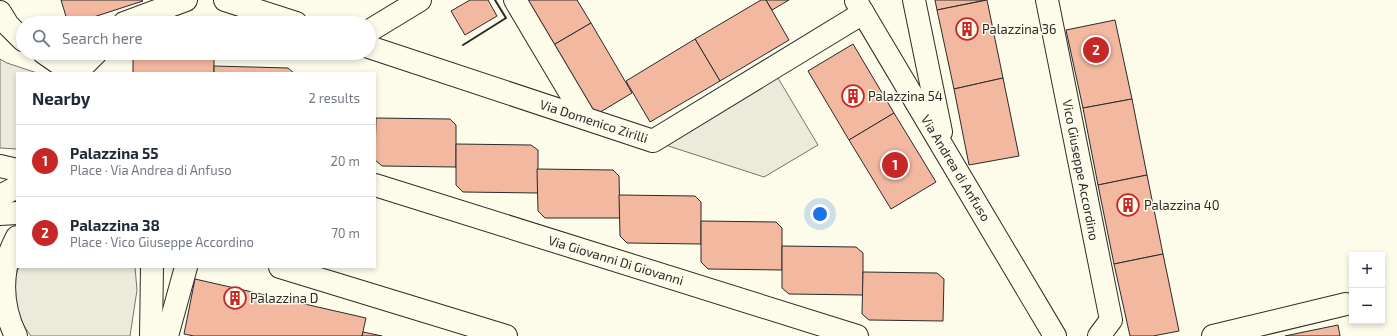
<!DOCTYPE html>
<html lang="en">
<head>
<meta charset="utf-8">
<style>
  body { margin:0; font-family:"Exo 2",sans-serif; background:#f2f2f3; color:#1f2937 }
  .controls { position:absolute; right:12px; bottom:12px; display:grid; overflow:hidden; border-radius:0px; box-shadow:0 2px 6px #0003 }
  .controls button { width:36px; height:36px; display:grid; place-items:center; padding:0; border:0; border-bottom:1px solid #e0e1e3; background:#fff; color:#1f2937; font:20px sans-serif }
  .you { position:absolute; left:820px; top:214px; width:14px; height:14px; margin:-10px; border:3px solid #fff; border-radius:50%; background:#1a73e8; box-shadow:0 0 0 6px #1a73e833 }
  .badge { display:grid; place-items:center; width:26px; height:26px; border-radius:50%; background:#c62828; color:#fff; font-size:13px; font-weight:700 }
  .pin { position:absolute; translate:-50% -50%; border:2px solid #fff; box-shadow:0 1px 4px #0006 }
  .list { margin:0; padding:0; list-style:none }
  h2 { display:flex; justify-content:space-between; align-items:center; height:52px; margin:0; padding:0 16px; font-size:17px }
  h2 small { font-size:13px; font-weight:400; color:#747a83 }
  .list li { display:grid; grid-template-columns:26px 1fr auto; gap:12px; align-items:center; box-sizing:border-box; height:72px; padding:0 16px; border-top:1px solid #e0e1e3 }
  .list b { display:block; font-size:15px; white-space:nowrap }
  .list p { margin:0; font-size:13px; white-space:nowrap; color:#747a83 }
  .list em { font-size:13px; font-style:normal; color:#747a83 }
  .icon { flex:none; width:22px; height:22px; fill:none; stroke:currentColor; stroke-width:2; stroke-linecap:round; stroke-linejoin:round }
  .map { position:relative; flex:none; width:1397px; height:336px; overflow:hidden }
  .search { position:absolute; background:#fff; box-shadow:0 2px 6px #0003; left:16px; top:16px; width:360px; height:44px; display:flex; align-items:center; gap:10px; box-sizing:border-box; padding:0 14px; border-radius:22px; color:#747a83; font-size:15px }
  .panel { position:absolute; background:#fff; box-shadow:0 2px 6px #0003; left:16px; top:72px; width:360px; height:196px; border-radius:0px }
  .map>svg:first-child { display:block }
  .green { fill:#ecebdb; stroke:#74746e }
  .parking { fill:#eceadb; stroke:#74746e }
  .building { fill:#f2b8a0; stroke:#2b2b2b }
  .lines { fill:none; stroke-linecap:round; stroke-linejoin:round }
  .minor-casing { stroke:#2b2b2b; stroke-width:24 }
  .tertiary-casing { stroke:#2b2b2b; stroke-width:24 }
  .minor { stroke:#fdfbea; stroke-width:22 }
  .tertiary { stroke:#fdfbea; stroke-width:22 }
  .wall { stroke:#2b2b2b; stroke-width:2 }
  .labels { text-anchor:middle; stroke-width:3; stroke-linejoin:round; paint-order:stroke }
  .poi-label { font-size:13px; fill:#2b2b2b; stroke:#fdfbea; text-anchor:start }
  .street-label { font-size:13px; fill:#2b2b2b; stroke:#fdfbea }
</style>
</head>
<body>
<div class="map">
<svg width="1397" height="336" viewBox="0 0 1397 336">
  <rect width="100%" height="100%" fill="#fdfbea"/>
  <g class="green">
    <polygon points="0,59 7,63 37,73 17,73 17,149 0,148"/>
    <path d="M19,267H135L137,290L130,336H31C16,317 8,290 19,267Z"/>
  </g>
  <polygon class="parking" points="772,68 818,145 764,177 653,141"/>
  <g class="building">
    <polygon points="61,0 142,0 143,1 75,23 68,23"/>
    <polygon points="470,0 488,0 497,16 465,35 451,11"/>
    <polygon points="522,0 577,0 591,23 550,47"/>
    <polygon points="761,0 766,0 789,40 720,81 695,39"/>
    <polygon points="766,0 789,0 772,10"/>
    <polygon points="935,0 986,0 937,10"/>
    <polygon points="987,0 1003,78 954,89 937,10"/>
    <polygon points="1115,20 1132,99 1083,108 1066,30"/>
    <polygon points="591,23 632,93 592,117 550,47"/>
    <polygon points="695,39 720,81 650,122 626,81"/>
    <polygon points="853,44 894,113 849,140 808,71"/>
    <rect x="133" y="53" width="81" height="20"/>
    <polygon points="214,66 288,68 294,73 214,73"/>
    <polygon points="1003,78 1019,156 969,165 954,89"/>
    <polygon points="1132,99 1147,175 1098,185 1083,108"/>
    <polygon points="894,113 936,182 891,209 849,140"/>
    <polygon points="376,118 450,119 456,125 456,167 382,166 375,160"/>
    <polygon points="456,144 531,145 538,150 538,193 463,192 456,185"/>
    <polygon points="537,169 613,170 619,176 620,218 545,218 538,211"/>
    <polygon points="1147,175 1163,254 1114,264 1098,185"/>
    <polygon points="619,195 695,196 701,202 701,244 627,243 620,236"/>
    <polygon points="701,221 776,222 782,228 782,270 708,269 701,262"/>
    <polygon points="782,246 856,247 863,253 863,295 789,294 782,288"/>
    <polygon points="1163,254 1179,331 1153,336 1130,336 1114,264"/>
    <polygon points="863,272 937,273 944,279 943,321 869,320 862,314"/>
    <polygon points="195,279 366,318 362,336 194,336 184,334"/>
    <polygon points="1338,325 1340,336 1285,336 1299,333"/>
    <polygon points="363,332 382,336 362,336"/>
  </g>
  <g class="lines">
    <g class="minor-casing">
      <g id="minor">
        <polyline points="225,0 296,23"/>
        <polyline points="515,0 585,118"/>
        <polyline points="914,0 941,132"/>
        <polyline points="1047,0 1111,320 1099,336"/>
        <polyline points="856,1 1055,336"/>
        <polyline points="0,12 8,25 23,40"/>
        <polyline points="124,23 186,0"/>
        <polyline points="369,31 420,0"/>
        <polyline points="369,47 653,141 863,13"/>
        <polyline points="44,53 73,73"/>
        <polyline points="76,73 96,53"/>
        <polyline points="375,185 857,336"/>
        <polyline points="280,267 506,336"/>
        <path d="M16,336C0,304 0,268 17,237"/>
        <polyline points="1213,336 1346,304"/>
      </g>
    </g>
    <g class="tertiary-casing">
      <g id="tertiary">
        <polyline points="0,166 17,170"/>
        <polyline points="0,196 17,187"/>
        <polyline points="0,214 17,213"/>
        <polyline points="151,336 152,267"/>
        <polyline points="167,336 186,267"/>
      </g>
    </g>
    <use href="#minor" class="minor"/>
    <use href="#tertiary" class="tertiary"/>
    <polyline class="wall" points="463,45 506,18 495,0"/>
  </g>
  <defs>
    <g id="building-ring" transform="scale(1.15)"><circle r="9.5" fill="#fdfbea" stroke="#c62828" stroke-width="1.5"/><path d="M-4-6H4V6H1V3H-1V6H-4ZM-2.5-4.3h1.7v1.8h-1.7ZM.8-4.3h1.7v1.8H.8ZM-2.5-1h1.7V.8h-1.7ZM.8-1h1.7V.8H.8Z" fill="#c62828"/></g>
  </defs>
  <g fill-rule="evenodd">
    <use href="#building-ring" x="967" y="29"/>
    <use href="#building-ring" x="853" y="96"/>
    <use href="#building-ring" x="1128" y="205"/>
    <use href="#building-ring" x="235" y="298"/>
  </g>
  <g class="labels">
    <g class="poi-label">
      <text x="982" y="34">Palazzina 36</text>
      <text x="868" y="101">Palazzina 54</text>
      <text x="1144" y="210">Palazzina 40</text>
      <text x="250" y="303">Palazzina D</text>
    </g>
    <g class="street-label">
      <text transform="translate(594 121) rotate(18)" y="5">Via Domenico Zirilli</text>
      <text transform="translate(956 168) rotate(59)" y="5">Via Andrea di Anfuso</text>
      <text transform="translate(1081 170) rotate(79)" y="5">Vico Giuseppe Accordino</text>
      <text transform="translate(616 260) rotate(17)" y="5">Via Giovanni Di Giovanni</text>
    </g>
  </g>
</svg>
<div class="controls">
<button>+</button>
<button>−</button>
</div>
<div class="you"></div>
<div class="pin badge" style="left:895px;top:165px">1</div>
<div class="pin badge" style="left:1096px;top:50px">2</div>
<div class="search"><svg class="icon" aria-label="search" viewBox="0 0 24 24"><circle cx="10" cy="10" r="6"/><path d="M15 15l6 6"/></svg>Search here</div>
<section class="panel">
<h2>Nearby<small>2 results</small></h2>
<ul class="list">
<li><span class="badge">1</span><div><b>Palazzina 55</b><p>Place · Via Andrea di Anfuso</p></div><em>20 m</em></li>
<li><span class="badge">2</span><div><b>Palazzina 38</b><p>Place · Vico Giuseppe Accordino</p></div><em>70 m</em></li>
</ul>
</section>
</div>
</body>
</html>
